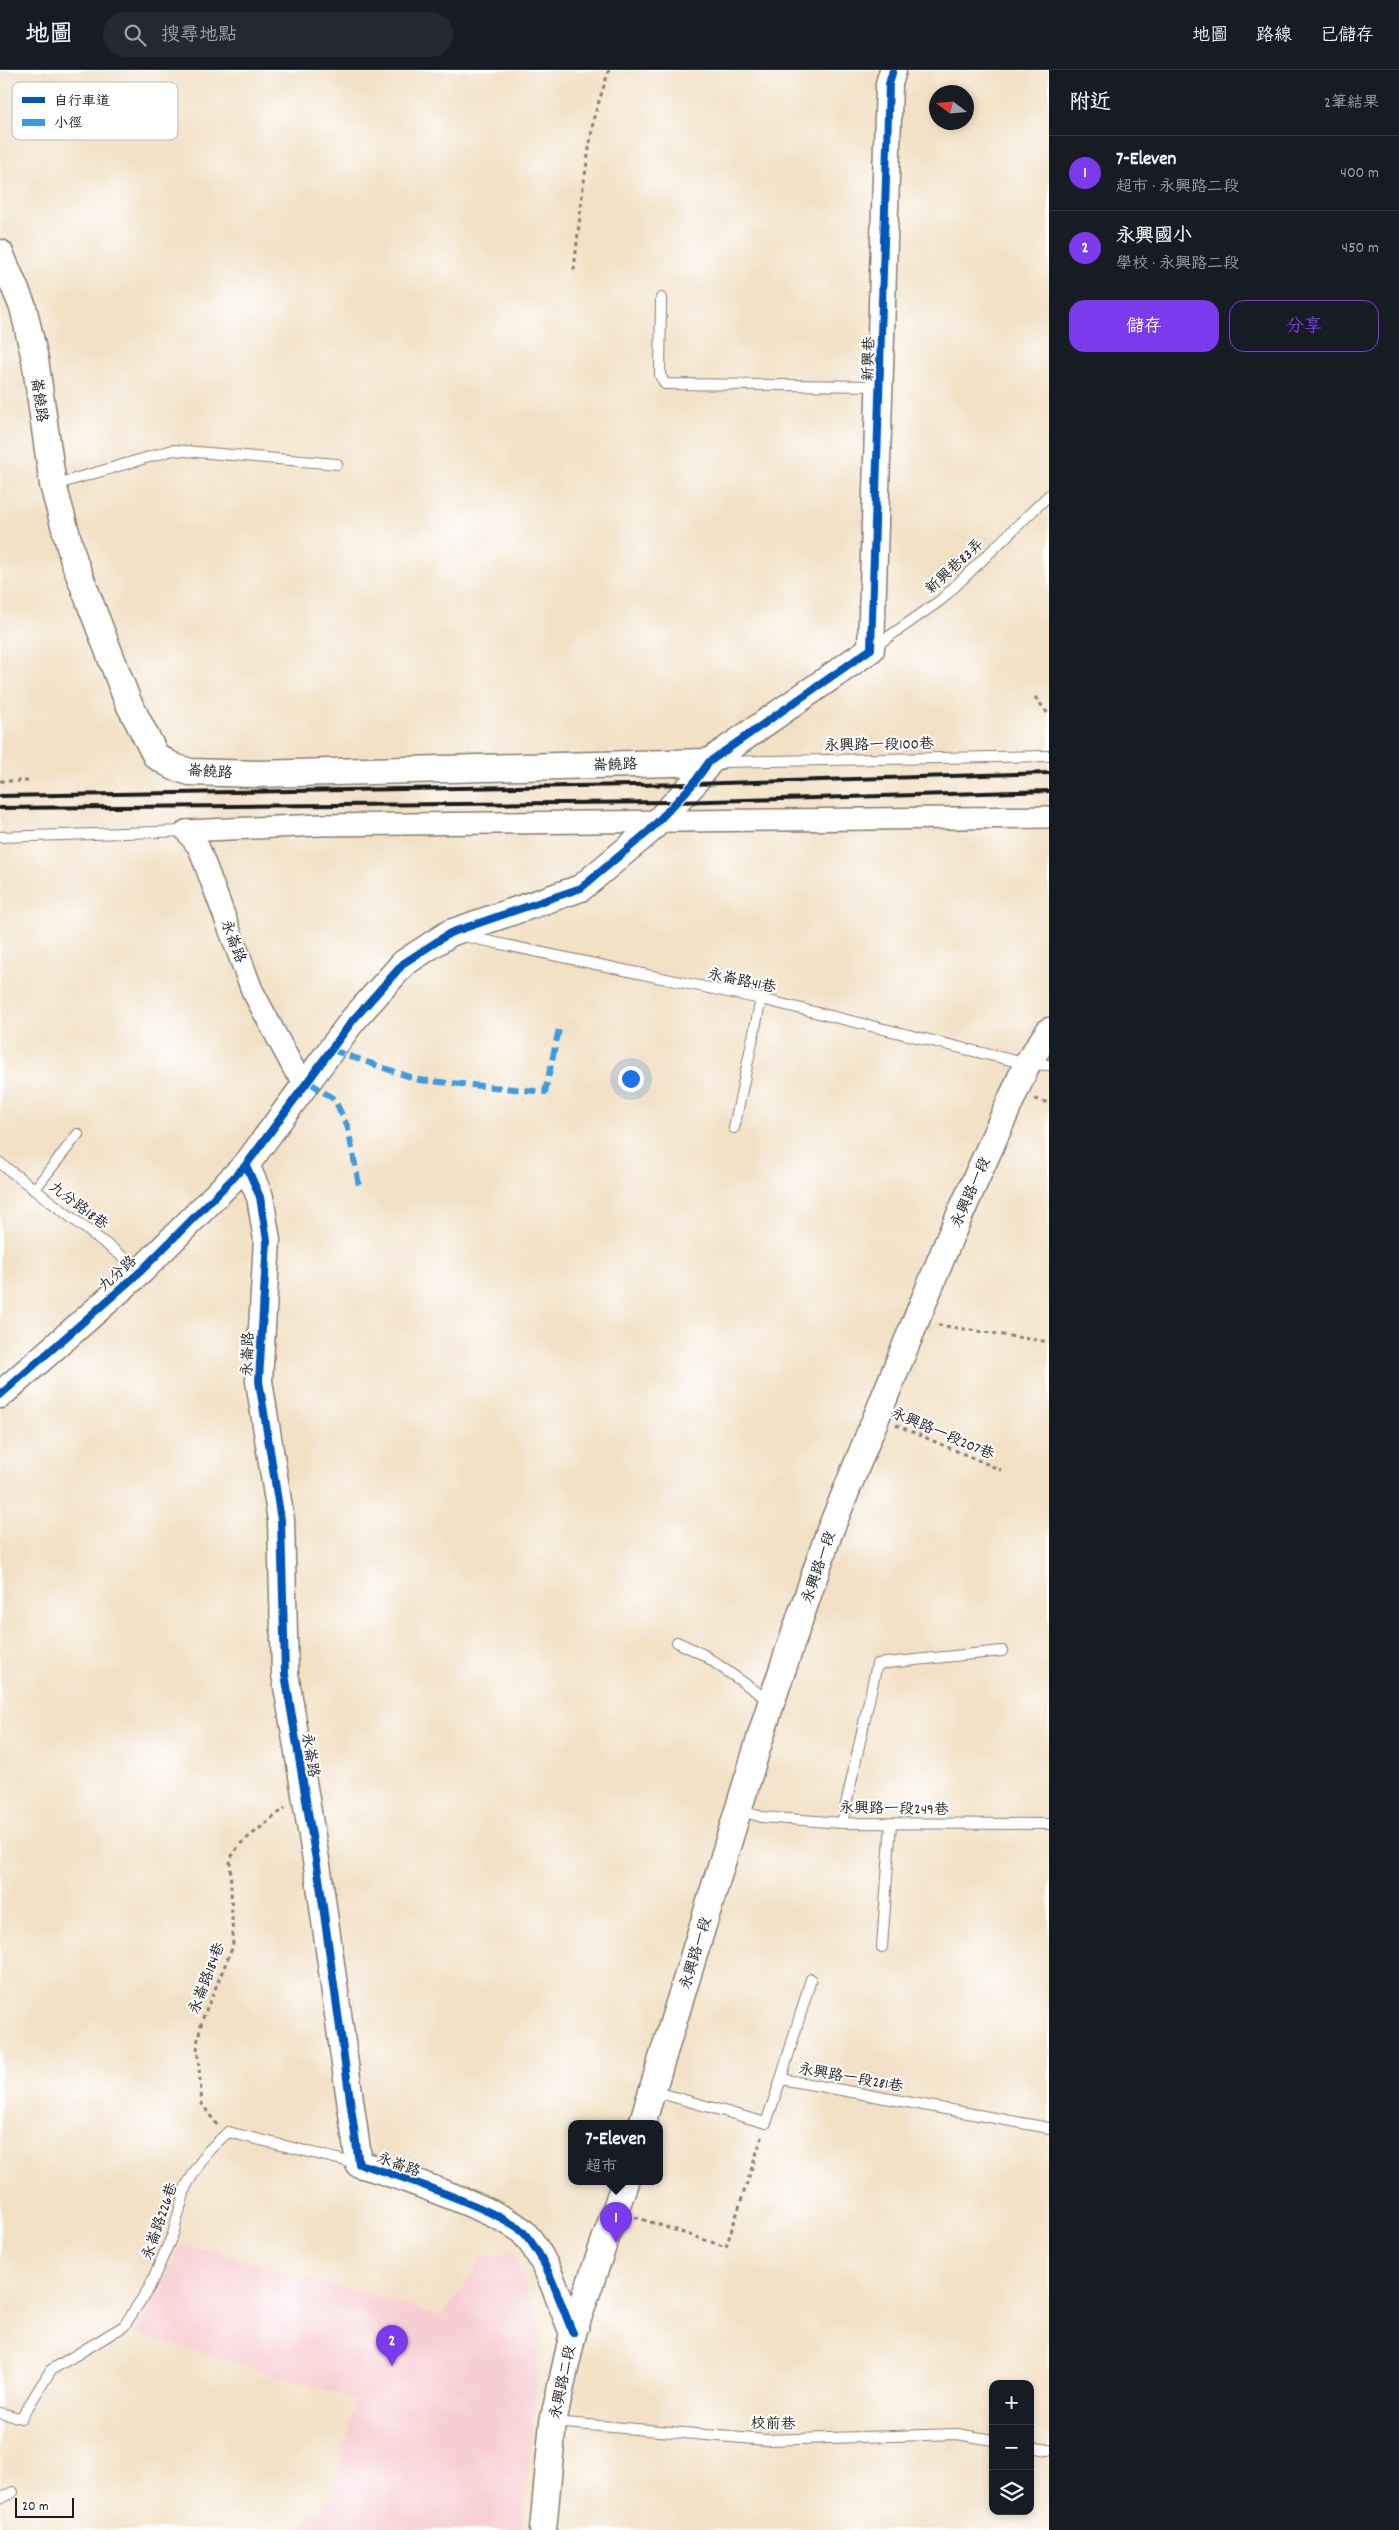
<!DOCTYPE html>
<html lang="zh-TW">
<head>
<meta charset="utf-8">
<style>
  body { margin:0; font-family:Dekko,"LXGW WenKai TC",sans-serif; background:#242831; color:#f1f3f6 }
  .controls { position:absolute; right:15px; bottom:15px; display:grid; overflow:hidden; border-radius:10px; box-shadow:0 2px 8px #0003 }
  .controls button { width:45px; height:45px; display:grid; place-items:center; padding:0; border:0; border-bottom:1px solid #363941; background:#171b24; color:#f1f3f6; font:25px sans-serif }
  .compass { position:absolute; left:929px; top:15px; width:45px; height:45px; border-radius:50%; background:#171b24; box-shadow:0 2px 8px #0003; rotate:286deg }
  .scale { position:absolute; left:15px; bottom:12px; width:59px; box-sizing:border-box; padding-left:5px; border:2px solid #1c1c1c; border-top:0; font-size:14px; line-height:18px; white-space:nowrap; color:#1c1c1c; -webkit-text-stroke:4px #fff; paint-order:stroke }
  .you { position:absolute; left:630px; top:1008px; width:18px; height:18px; margin:-12px; border:4px solid #fff; border-radius:50%; background:#1a73e8; box-shadow:0 0 0 8px #1a73e833 }
  .badge { display:grid; place-items:center; width:32px; height:32px; border-radius:50%; background:#7c3aed; color:#fff; font-size:16px; font-weight:700 }
  .pin { position:absolute; translate:-50% -41px; filter:drop-shadow(0 1px 2px #0008) }
  .pin::after { content:''; position:absolute; top:26px; width:18px; height:15px; background:inherit; clip-path:polygon(0 0,100% 0,50% 100%) }
  .popup { position:absolute; left:568px; top:2050px; width:95px; height:65px; box-sizing:border-box; display:grid; place-content:center; border-radius:10px; background:#171b24; filter:drop-shadow(0 1px 4px #0005); font-size:16px; white-space:nowrap; color:#9ea1a6 }
  .popup b { font-size:19px; color:#f1f3f6 }
  .popup::after { content:''; position:absolute; left:50%; top:100%; margin-left:-10px; border:10px solid transparent; border-top-color:#171b24 }
  .list { margin:0; padding:0; list-style:none }
  h2 { display:flex; justify-content:space-between; align-items:center; height:65px; margin:0; padding:0 20px; font-size:21px }
  h2 small { font-size:16px; font-weight:400; color:#9ea1a6 }
  .list li { display:grid; grid-template-columns:32px 1fr auto; gap:15px; align-items:center; box-sizing:border-box; height:75px; padding:0 20px; border-top:1px solid #363941 }
  .list b { display:block; font-size:19px; white-space:nowrap }
  .list p { margin:0; font-size:16px; white-space:nowrap; color:#9ea1a6 }
  .list em { font-size:16px; font-style:normal; color:#9ea1a6 }
  .actions { display:flex; gap:10px; padding:15px 20px }
  .actions a { flex:1; padding:11px 0; border:1px solid #7c3aed; border-radius:15px; text-align:center; font-size:18px; color:#7c3aed }
  .actions .main { background:#7c3aed; color:#fff }
  .icon { flex:none; width:28px; height:28px; fill:none; stroke:currentColor; stroke-width:2; stroke-linecap:round; stroke-linejoin:round }
  .map { position:relative; flex:none; width:1049px; height:2460px; overflow:hidden }
  header { display:flex; align-items:center; gap:30px; box-sizing:border-box; height:70px; padding:0 25px; background:#171b24; border-bottom:1px solid #363941 }
  header strong { font-size:24px }
  nav { display:flex; gap:28px; margin-inline-start:auto; font-size:18px }
  .search { width:350px; height:45px; background:#242831; display:flex; align-items:center; gap:12px; box-sizing:border-box; padding:0 18px; border-radius:28px; color:#9ea1a6; font-size:19px }
  main { display:flex }
  aside { flex:1; background:#171b24 }
  .map>svg:first-child { display:block }
  .built { fill:#f7cfd3 }
  .lines { fill:none; stroke-linecap:round; stroke-linejoin:round }
  .service-casing { stroke:#887e71; stroke-width:12 }
  .minor-casing { stroke:#887e71; stroke-width:24 }
  .tertiary-casing { stroke:#887e71; stroke-width:29 }
  .path { stroke:#887e71; stroke-width:3; stroke-dasharray:4 4; stroke-linecap:butt }
  .service { stroke:#fff; stroke-width:10 }
  .minor { stroke:#fff; stroke-width:21 }
  .tertiary { stroke:#fff; stroke-width:26 }
  .rail { stroke:#1c1c1c; stroke-width:4 }
  .quiet { stroke:#3c9bdf; stroke-width:6; stroke-dasharray:12 6; stroke-linecap:butt }
  .cycleway-casing { stroke:#fff; stroke-width:11 }
  .cycleway { stroke:#0057b8; stroke-width:8 }
  .labels { text-anchor:middle; stroke-width:4; stroke-linejoin:round; paint-order:stroke }
  .street-label { font-size:15px; fill:#1c1c1c; stroke:#fff }
  .key { fill:#fff; stroke:#bbb; stroke-width:1 }
  .key-label { font-size:14px; fill:#1c1c1c }
</style>
</head>
<body>
<header>
<strong>地圖</strong>
<div class="search"><svg class="icon" aria-label="search" viewBox="0 0 24 24"><circle cx="10" cy="10" r="6"/><path d="M15 15l6 6"/></svg>搜尋地點</div>
<nav><a>地圖</a><a>路線</a><a>已儲存</a></nav>
</header>
<main>
<div class="map">
<svg width="1049" height="2460" viewBox="0 0 1049 2460">
  <rect width="100%" height="100%" fill="#fff"/>
  <filter id="ink" filterUnits="userSpaceOnUse"><feTurbulence type="fractalNoise" baseFrequency=".02" numOctaves="2"/><feDisplacementMap in="SourceGraphic" scale="10" xChannelSelector="R" yChannelSelector="G"/><feConvolveMatrix kernelMatrix="1 2 1 2 8 2 1 2 1" color-interpolation-filters="sRGB"/></filter>
  <filter id="wash" filterUnits="userSpaceOnUse"><feTurbulence type="fractalNoise" baseFrequency=".0096" numOctaves="4" result="noise"/><feDisplacementMap in="SourceGraphic" scale="20" xChannelSelector="R" yChannelSelector="G"/><feGaussianBlur stdDeviation="1.12" result="paint"/><feColorMatrix in="noise" values="0 0 0 0 0 0 0 0 0 0 0 0 0 0 0 0 0 1.4 0 .05"/><feComposite in="paint" operator="in"/></filter>
  <g filter="url(#wash)">
    <rect width="100%" height="100%" fill="#f3e1c6"/>
    <polygon class="built" points="182,2173 442,2246 483,2188 513,2181 541,2262 522,2460 297,2460 332,2426 356,2329 136,2263"/>
  </g>
  <g filter="url(#ink)">
    <g class="lines">
      <g class="service-casing">
        <g id="service">
          <polyline points="661,228 660,305 665,314 880,316"/>
          <polyline points="54,415 173,380 337,394"/>
          <polyline points="874,577 941,530 1049,425"/>
          <polyline points="720,692 1049,686"/>
          <polyline points="0,767 186,761"/>
          <polyline points="463,866 761,929 1027,994 1049,995"/>
          <polyline points="734,1058 761,929"/>
          <polyline points="0,1093 140,1200"/>
          <polyline points="34,1120 78,1064"/>
          <polyline points="677,1572 704,1585 771,1632"/>
          <polyline points="739,1740 762,1747 842,1753 1049,1754"/>
          <polyline points="842,1753 877,1594 1002,1581"/>
          <polyline points="882,1877 891,1753"/>
          <polyline points="781,2009 811,1909"/>
          <polyline points="653,2021 766,2053 781,2009 1049,2058"/>
          <polyline points="0,2343 21,2348 51,2300 124,2256 149,2218 173,2164 186,2116 207,2082 228,2062 358,2094"/>
          <polyline points="553,2352 766,2370 957,2364 993,2370"/>
          <polyline points="1030,2377 1049,2380"/>
          <polyline points="0,2429 13,2422"/>
        </g>
      </g>
      <g class="minor-casing">
        <g id="minor">
          <polyline points="186,761 320,755 1049,747"/>
          <polyline points="186,761 199,778 252,920 295,1001 309,1012"/>
        </g>
      </g>
      <g class="tertiary-casing">
        <g id="tertiary">
          <polyline points="0,183 23,237 35,289 53,415 74,491 128,632 156,686 174,697 190,702 257,704 709,692"/>
          <path d="M246,1095L260,1127L267,1170L259,1311L281,1450L285,1604L319,1808L359,2094C389,2102 506,2143 524,2163C548,2190 559,2231 573,2263"/>
          <polyline points="0,1325 141,1201 246,1095 353,950 404,893 450,863 581,818 649,761 693,714 709,692 871,579 889,14 893,0"/>
          <polyline points="642,2054 771,1633 829,1463 950,1167 1027,994 1049,961"/>
          <polyline points="543,2460 553,2352 573,2263 625,2112"/>
        </g>
      </g>
      <g class="path">
        <polyline points="574,200 583,118 594,47 609,0"/>
        <polyline points="1035,627 1049,645"/>
        <polyline points="0,711 32,711"/>
        <polyline points="1035,1029 1049,1033"/>
        <polyline points="938,1255 1049,1272"/>
        <polyline points="896,1355 1001,1400"/>
        <polyline points="217,2055 202,2034 197,1974 202,1950 233,1876 230,1789 240,1774 285,1738"/>
        <polyline points="635,2147 726,2177 762,2067"/>
      </g>
      <use href="#service" class="service"/>
      <use href="#minor" class="minor"/>
      <use href="#tertiary" class="tertiary"/>
      <g class="rail">
        <polyline points="0,726 693,714 1049,703"/>
        <polyline points="0,738 676,732 1049,721"/>
      </g>
      <g class="quiet">
        <polyline points="332,980 419,1010 545,1022 559,959"/>
        <polyline points="309,1012 335,1030 348,1058 359,1115"/>
      </g>
      <g class="cycleway-casing">
        <g id="cycleway">
          <path d="M246,1095L260,1127L267,1170L259,1311L281,1450L285,1604L319,1808L359,2094C389,2102 506,2143 524,2163C548,2190 559,2231 573,2263"/>
          <polyline points="0,1325 141,1201 246,1095 353,950 404,893 450,863 581,818 649,761 693,714 709,692 871,579 889,14 893,0"/>
        </g>
      </g>
      <use href="#cycleway" class="cycleway"/>
    </g>
  </g>
  <g class="labels">
    <g class="street-label">
      <text transform="translate(868 289) rotate(-89)" y="5">新興巷</text>
      <text transform="translate(40 330) rotate(82)" y="5">崙饒路</text>
      <text transform="translate(954 496) rotate(-43)" y="5">新興巷83弄</text>
      <text transform="translate(879 674) rotate(-1)" y="5">永興路一段100巷</text>
      <text transform="translate(615 694) rotate(-1)" y="5">崙饒路</text>
      <text transform="translate(210 701) rotate(4)" y="5">崙饒路</text>
      <text transform="translate(234 871) rotate(69)" y="5">永崙路</text>
      <text transform="translate(742 910) rotate(12)" y="5">永崙路41巷</text>
      <text transform="translate(970 1122) rotate(-66)" y="5">永興路一段</text>
      <text transform="translate(79 1135) rotate(37)" y="5">九分路18巷</text>
      <text transform="translate(117 1203) rotate(-42)" y="5">九分路</text>
      <text transform="translate(247 1284) rotate(-88)" y="5">永崙路</text>
      <text transform="translate(943 1363) rotate(23)" y="5">永興路一段207巷</text>
      <text transform="translate(818 1497) rotate(-71)" y="5">永興路一段</text>
      <text transform="translate(311 1685) rotate(81)" y="5">永崙路</text>
      <text transform="translate(894 1738) rotate(1)" y="5">永興路一段249巷</text>
      <text transform="translate(695 1883) rotate(-73)" y="5">永興路一段</text>
      <text transform="translate(206 1908) rotate(-69)" y="5">永崙路184巷</text>
      <text transform="translate(851 2007) rotate(10)" y="5">永興路一段281巷</text>
      <text transform="translate(399 2094) rotate(20)" y="5">永崙路</text>
      <text transform="translate(159 2151) rotate(-71)" y="5">永崙路226巷</text>
      <text transform="translate(562 2312) rotate(-78)" y="5">永興路二段</text>
      <text transform="translate(773 2353) rotate(1)" y="5">校前巷</text>
    </g>
  </g>
  <rect x="12" y="12" width="166" height="58" rx="8" class="key"/>
  <rect x="22" y="27" width="23" height="6" fill="#0057b8"/>
  <rect x="22" y="49" width="23" height="7" fill="#3c9bdf"/>
  <g class="key-label">
    <text x="54" y="35">自行車道</text>
    <text x="54" y="57">小徑</text>
  </g>
</svg>
<div class="controls">
<button>+</button>
<button>−</button>
<button><svg class="icon" aria-label="layers" viewBox="0 0 24 24"><path d="M12 4l9 5-9 5-9-5zM3 14l9 5 9-5"/></svg></button>
</div>
<svg class="compass" viewBox="-18 -18 36 36"><path d="M0-13l5 13h-10z" fill="#e53935"/><path d="M0 13l5-13h-10z" fill="#9ea1a6"/></svg>
<div class="scale">20 m</div>
<div class="you"></div>
<div class="pin badge" style="left:616px;top:2173px">1</div>
<div class="popup"><b>7-Eleven</b>超市</div>
<div class="pin badge" style="left:392px;top:2296px">2</div>
</div>
<aside>
<h2>附近<small>2筆結果</small></h2>
<ul class="list">
<li><span class="badge">1</span><div><b>7-Eleven</b><p>超市 · 永興路二段</p></div><em>400 m</em></li>
<li><span class="badge">2</span><div><b>永興國小</b><p>學校 · 永興路二段</p></div><em>450 m</em></li>
</ul>
<div class="actions"><a class="main">儲存</a><a>分享</a></div>
</aside>
</main>
</body>
</html>
